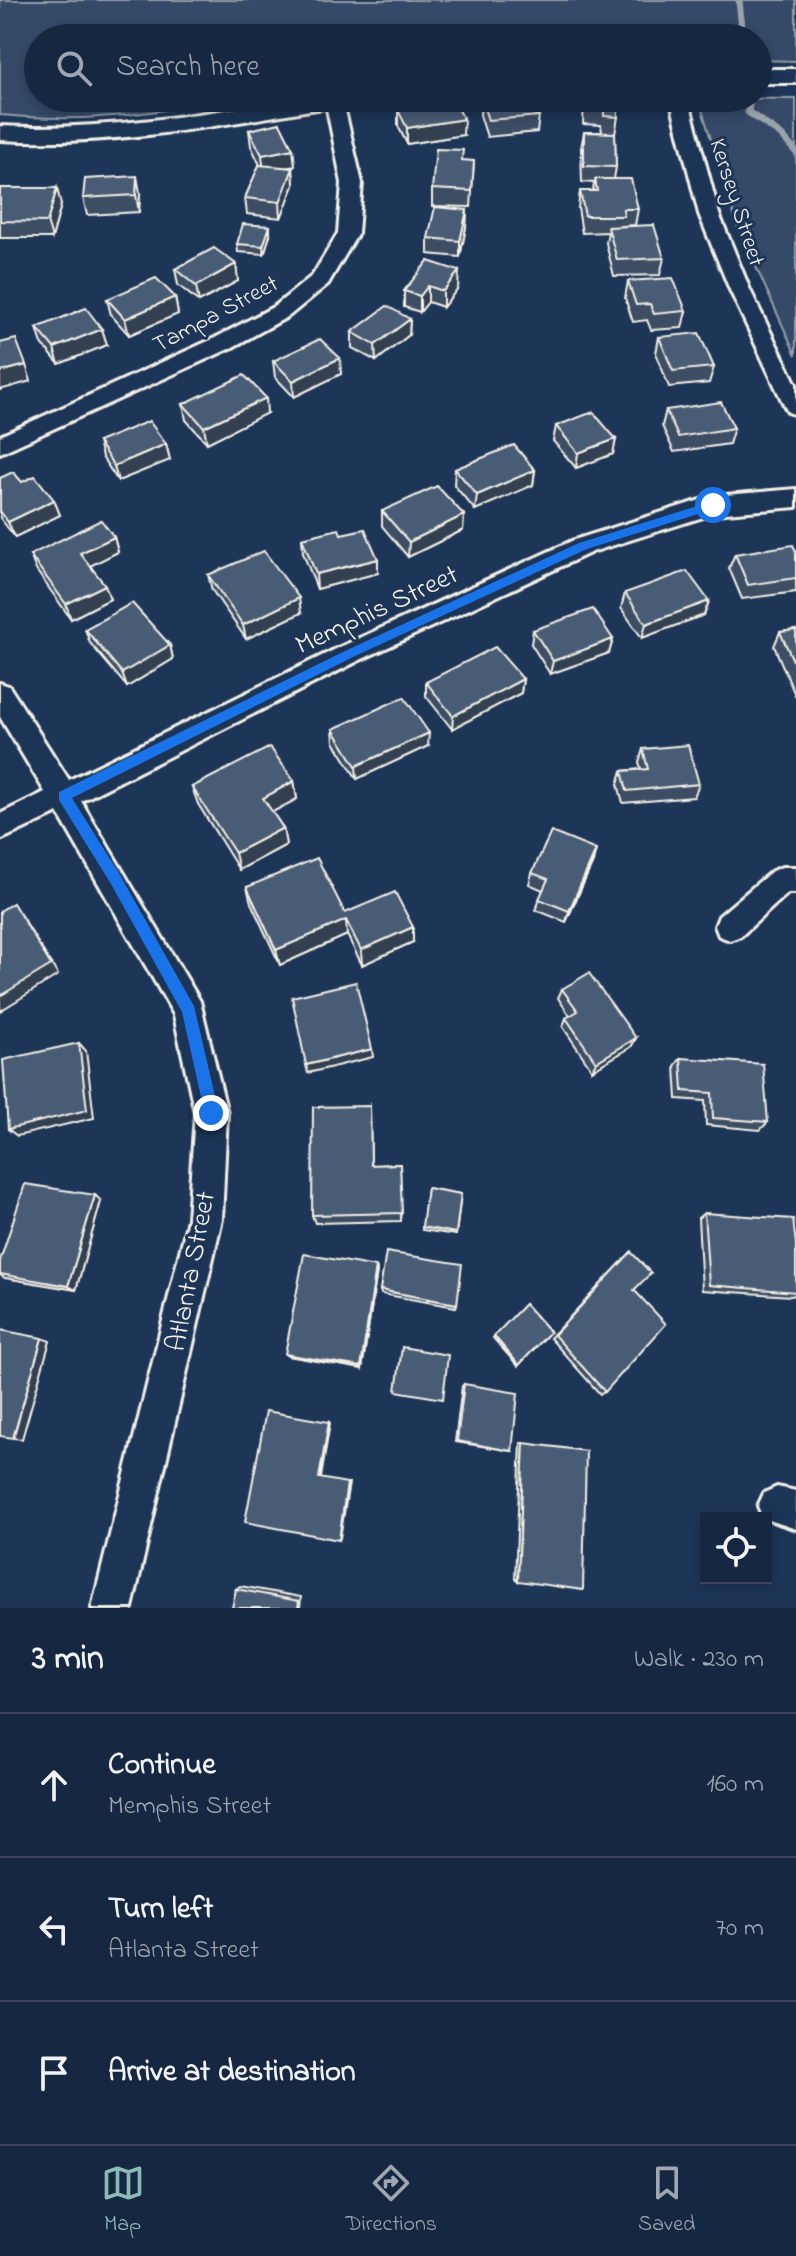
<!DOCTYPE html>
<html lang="en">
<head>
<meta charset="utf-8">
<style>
  body { margin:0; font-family:"Indie Flower",sans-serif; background:#1f3048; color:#f1f3f6 }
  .controls { position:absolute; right:24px; bottom:24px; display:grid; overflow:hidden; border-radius:0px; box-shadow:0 4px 12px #0003 }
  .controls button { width:72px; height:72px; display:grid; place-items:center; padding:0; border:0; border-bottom:2px solid #35445a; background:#162841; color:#f1f3f6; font:40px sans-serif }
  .stop { position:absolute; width:24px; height:24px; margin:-18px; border:6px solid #1a73e8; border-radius:50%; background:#fff }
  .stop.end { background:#1a73e8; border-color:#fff; box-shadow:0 2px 8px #0008 }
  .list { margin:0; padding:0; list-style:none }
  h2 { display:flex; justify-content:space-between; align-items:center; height:104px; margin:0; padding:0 32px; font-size:34px }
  h2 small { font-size:26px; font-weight:400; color:#9ea6b1 }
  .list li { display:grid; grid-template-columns:52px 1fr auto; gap:24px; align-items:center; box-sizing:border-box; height:144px; padding:0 32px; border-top:2px solid #35445a }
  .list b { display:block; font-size:30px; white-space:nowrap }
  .list p { margin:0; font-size:26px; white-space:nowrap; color:#9ea6b1 }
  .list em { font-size:26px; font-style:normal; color:#9ea6b1 }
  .icon { flex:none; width:44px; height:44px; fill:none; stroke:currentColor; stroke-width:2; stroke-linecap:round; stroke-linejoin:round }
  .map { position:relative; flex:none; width:796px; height:1608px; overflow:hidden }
  .search { position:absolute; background:#162841; box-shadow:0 4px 12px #0003; left:24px; right:24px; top:24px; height:88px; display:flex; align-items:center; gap:20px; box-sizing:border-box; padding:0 28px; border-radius:44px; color:#9ea6b1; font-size:30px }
  .sheet { height:536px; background:#162841 }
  nav { display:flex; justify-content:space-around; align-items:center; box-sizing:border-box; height:112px; border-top:2px solid #35445a; background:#162841; font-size:22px; color:#9ea6b1 }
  nav a { display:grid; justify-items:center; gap:4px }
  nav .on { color:#8bbbb9 }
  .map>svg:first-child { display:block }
  .green { fill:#354a67; stroke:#949ea8; stroke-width:2 }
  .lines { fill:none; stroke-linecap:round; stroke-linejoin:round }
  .stream { stroke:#9aa2ab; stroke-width:7 }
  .minor-casing { stroke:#f4f1e8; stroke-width:6 }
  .tertiary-casing { stroke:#f4f1e8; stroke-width:6 }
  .minor { fill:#1d3557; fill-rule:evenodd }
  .tertiary { fill:#1d3557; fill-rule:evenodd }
  .wall { fill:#3e4e64; stroke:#f4f1e8; stroke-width:2 }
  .shaded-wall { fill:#324051; stroke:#f4f1e8; stroke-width:2 }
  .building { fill:#485b74; stroke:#f4f1e8; stroke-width:2 }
  .route { fill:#1a73e8 }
  .labels { text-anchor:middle; stroke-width:6; stroke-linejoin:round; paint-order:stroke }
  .far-street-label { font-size:24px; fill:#f4f1e8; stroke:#1d3557 }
  .street-label { font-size:28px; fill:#f4f1e8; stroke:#1d3557 }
</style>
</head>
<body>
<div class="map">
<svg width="796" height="1608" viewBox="0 0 796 1608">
  <rect width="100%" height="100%" fill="#1d3557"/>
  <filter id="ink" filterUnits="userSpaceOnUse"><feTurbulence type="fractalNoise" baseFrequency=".0125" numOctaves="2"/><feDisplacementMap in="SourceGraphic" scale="16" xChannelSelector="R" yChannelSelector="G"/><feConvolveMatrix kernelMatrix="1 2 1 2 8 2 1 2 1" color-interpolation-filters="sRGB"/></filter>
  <g filter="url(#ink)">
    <g class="green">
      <path d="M0,0H796V61L758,60V38H38V98H240C153,113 88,124 0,115Z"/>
      <polygon points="706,98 796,99 796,355 737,225 700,103"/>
    </g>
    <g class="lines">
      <g class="stream">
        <polyline points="739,0 743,38"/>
        <polyline points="750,98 748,112 781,135 796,152"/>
      </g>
      <g class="minor-casing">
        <g id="minor">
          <polygon points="342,98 362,183 358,233 328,284 289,316 231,348 0,453 0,436 215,338 275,306 313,275 338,233 342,183 325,99"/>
          <polygon points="670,98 688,98 719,214 750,290 796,384 796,415 788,412 785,407 730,290 699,214"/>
          <polygon points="796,489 796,507 713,514 592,552 358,661 81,801 200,1001 227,1113 222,1219 132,1608 92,1608 188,1219 195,1113 174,1015 58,813 0,840 0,814 45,792 0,717 0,683 9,686 69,780 340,647 574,540 713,496"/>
          <polygon points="782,867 796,867 796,893 788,893 741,936 730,940 719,936 715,926 719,916 772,871"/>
          <polygon points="777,1487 796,1491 796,1529 763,1518 758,1506 764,1493"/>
        </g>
      </g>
      <g class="tertiary-casing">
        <g id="tertiary">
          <rect x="758" y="69" width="38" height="14"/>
          <path d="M298,98H352L348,103L340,105C226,124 116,147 0,140V126C101,131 198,115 298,98Z"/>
        </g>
      </g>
      <use href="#minor" class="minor"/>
      <use href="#tertiary" class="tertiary"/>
    </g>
    <g class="wall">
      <polygon points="584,98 617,98 618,117 615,134 616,167 614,179 638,209 635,225 622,226 664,258 660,275 614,276 606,243 608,232 582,233 578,208 580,191 593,191 594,183 582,182 581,148 584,132 602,132 601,125 583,124"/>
      <polygon points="481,99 539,116 537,132 487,137 480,115"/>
      <polygon points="398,110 463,135 407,144 398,126"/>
      <polygon points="249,130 293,149 295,166 285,168 293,168 294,185 281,218 247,214 245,198 260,165 251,146"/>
      <polygon points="474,161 471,207 432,206 432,189"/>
      <polygon points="0,188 61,205 52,238 0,238"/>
      <polygon points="140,193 139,212 87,215 83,198"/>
      <polygon points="467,210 466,227 460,257 428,254 428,238"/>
      <polygon points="270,235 264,254 238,252 237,244"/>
      <polygon points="428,261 458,288 443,307 428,302 420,312 404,307 404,291"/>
      <polygon points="236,264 238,281 199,302 178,285 175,269"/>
      <polygon points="628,281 686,311 682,328 651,330 647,320 633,322 625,298"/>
      <polygon points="175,297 178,314 129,335 111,315 107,299"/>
      <polygon points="410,319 409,335 376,361 352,348 352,332"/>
      <polygon points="37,328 102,329 107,345 59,364 42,344"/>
      <polygon points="659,337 714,367 709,383 669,387 656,353"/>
      <polygon points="340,358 341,374 294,397 275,377 273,361"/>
      <polygon points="183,404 267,413 207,443 186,420"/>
      <polygon points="666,410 734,428 729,444 674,452 662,426"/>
      <polygon points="556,426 616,439 613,454 576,468 553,441"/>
      <polygon points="98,442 166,444 170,460 118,481 102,457"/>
      <polygon points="455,469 535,470 533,485 475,510 454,485"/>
      <polygon points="0,478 22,482 54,500 60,515 15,537 0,518"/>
      <polygon points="382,511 464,515 463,530 408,557 382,526"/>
      <polygon points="341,534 378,559 378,573 317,589 303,553 302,538"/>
      <polygon points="114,537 118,552 90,565 110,599 71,619 36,570 30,555"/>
      <polygon points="796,551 796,592 742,599 729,568 735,554"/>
      <polygon points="208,575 301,613 246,639 212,590"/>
      <polygon points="625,593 709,601 704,615 642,638 621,608"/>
      <polygon points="85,629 170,645 173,659 127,687 90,643"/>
      <polygon points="533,630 613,639 609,653 550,674 531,644"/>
      <polygon points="796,630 796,697 774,646 780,632"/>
      <polygon points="523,679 521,693 452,729 426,696 426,682"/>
      <polygon points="333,729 428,746 357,779 334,742"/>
      <polygon points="643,749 699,784 694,797 623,803 618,784 622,771 641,769 639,762"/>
      <polygon points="294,781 297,799 272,812 283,828 286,845 239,870 198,804 192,787"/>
      <polygon points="593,862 566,922 536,910 543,890 529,884 532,873"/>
      <polygon points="247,887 345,913 413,942 362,965 347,935 280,965 251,903"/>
      <polygon points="562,989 636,1038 631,1047 592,1070 563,1027 566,1018 570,1016 558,998"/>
      <polygon points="681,1058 768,1122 760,1130 706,1125 705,1101 677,1099 675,1066"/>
      <polygon points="370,1106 371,1165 400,1164 401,1221 315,1223 312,1215"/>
      <polygon points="427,1188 461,1194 456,1235 422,1230"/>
      <polygon points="101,1201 76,1290 5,1278 0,1275 0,1261"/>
      <polygon points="704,1213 796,1245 796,1294 792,1296 702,1290 698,1218"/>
      <polygon points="631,1252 634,1290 605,1392 600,1394 550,1338"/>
      <polygon points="376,1267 377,1271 362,1369 288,1356 285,1354"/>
      <polygon points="380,1290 457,1304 456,1307 381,1294"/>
      <polygon points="525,1304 550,1332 518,1366 493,1338"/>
      <polygon points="464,1384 512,1451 455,1442 462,1386"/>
      <polygon points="521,1443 524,1443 518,1581 515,1578"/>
      <polygon points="240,1586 301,1597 300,1608 236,1589"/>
    </g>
    <g class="shaded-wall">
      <polygon points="464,119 463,135 407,144 407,128"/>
      <polygon points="293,149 295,166 264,172 262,155"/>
      <polygon points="293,168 294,185 281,218 280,202"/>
      <polygon points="137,176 140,193 139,212 136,195"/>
      <polygon points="57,188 61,205 52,238 47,222"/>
      <polygon points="467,210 466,227 460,257 460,241"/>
      <polygon points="270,226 270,235 264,254 263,246"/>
      <polygon points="236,264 238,281 199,302 196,286"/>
      <polygon points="459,271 458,288 443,307 443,291"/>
      <polygon points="428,286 428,302 420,312 420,296"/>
      <polygon points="175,297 178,314 129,335 125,319"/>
      <polygon points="410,319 409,335 376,361 375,345"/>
      <polygon points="102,329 107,345 59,364 54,348"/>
      <polygon points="340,358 341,374 294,397 293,381"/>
      <polygon points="26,365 31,381 0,390 0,372"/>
      <polygon points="266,398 267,413 207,443 204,427"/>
      <polygon points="616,439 613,454 576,468 578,453"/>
      <polygon points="166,444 170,460 118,481 114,466"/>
      <polygon points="535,470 533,485 475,510 477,495"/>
      <polygon points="54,500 60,515 15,537 8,522"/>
      <polygon points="464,515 463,530 408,557 409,542"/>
      <polygon points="114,537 118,552 86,568 80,553"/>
      <polygon points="378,559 378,573 317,589 316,574"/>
      <polygon points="105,585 110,599 71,619 66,604"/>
      <polygon points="299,598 301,613 246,639 243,625"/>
      <polygon points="709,601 704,615 642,638 646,624"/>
      <polygon points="613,639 609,653 550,674 553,661"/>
      <polygon points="170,645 173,659 127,687 122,673"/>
      <polygon points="523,679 521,693 452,729 453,716"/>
      <polygon points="429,733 428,746 357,779 356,766"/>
      <polygon points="294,781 297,799 267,815 263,798"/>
      <polygon points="283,828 286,845 239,870 235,853"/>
      <polygon points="596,850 593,862 566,922 569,911"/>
      <polygon points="20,914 58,975 0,1011 0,996"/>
      <polygon points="346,920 347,935 280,965 276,950"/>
      <polygon points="413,927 413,942 362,965 361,950"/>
      <polygon points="636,1038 631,1047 592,1070 596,1062"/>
      <polygon points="79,1043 86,1051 94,1118 17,1136 8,1129"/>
      <polygon points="372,1049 373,1057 308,1073 306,1065"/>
      <polygon points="95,1195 101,1201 76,1290 68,1286"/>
      <polygon points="376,1267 377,1271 362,1369 361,1367"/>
      <polygon points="42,1338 50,1341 22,1439 13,1438"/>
      <polygon points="329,1422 330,1423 321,1478 319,1478"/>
      <polygon points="347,1483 349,1483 340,1538 339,1540"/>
    </g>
    <g class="building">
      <polygon points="489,98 532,98 539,116 488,120 481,99"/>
      <polygon points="585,98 617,98 618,117 604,116 604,109 585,108"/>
      <polygon points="454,101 464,119 407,128 398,110"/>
      <polygon points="280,123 293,149 262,155 249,130"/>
      <polygon points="584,132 615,133 616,167 584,166"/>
      <polygon points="436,149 463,150 462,160 474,161 472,191 432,189"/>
      <polygon points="259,165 293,168 280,202 245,198"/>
      <polygon points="137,176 136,195 83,198 85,179"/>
      <polygon points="595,179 631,179 638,209 623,209 624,216 585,216 580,191 597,191"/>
      <polygon points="0,188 57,188 47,222 0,221"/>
      <polygon points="435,207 467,210 460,241 428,238"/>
      <polygon points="243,224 270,226 263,246 237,244"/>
      <polygon points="654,225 664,258 617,260 608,227"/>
      <polygon points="214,248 236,264 196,286 175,269"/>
      <polygon points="428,261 459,271 443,291 428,286 420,296 404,291"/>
      <polygon points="156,278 175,297 125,319 107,299"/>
      <polygon points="673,278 686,311 654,314 650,304 636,305 628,281"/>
      <polygon points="387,306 410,319 375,345 352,332"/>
      <polygon points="86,308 102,329 54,348 37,328"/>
      <polygon points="699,333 714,367 673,371 659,337"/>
      <polygon points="16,339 26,365 0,372 0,343"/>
      <polygon points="320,339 340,358 293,381 273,361"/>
      <polygon points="244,375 266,398 204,427 183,404"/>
      <polygon points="721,402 734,428 678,437 666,410"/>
      <polygon points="593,412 616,439 578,453 556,426"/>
      <polygon points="149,421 166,444 114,466 98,442"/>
      <polygon points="514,445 535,470 477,495 455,469"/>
      <polygon points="13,472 22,482 35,476 54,500 8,522 0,511 0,478"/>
      <polygon points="437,486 464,515 409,542 382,511"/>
      <polygon points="101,520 114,537 80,553 105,585 66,604 30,555"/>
      <polygon points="339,529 341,534 365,529 378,559 316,574 302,538"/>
      <polygon points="793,545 796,551 796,578 748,585 735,554"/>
      <polygon points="264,551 299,598 243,625 208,575"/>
      <polygon points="687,571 709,601 646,624 625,593"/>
      <polygon points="132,603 170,645 122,673 85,629"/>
      <polygon points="593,609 613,639 553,661 533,630"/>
      <polygon points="796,630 796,667 780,632"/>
      <polygon points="495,647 523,679 453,716 426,682"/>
      <polygon points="404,697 429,733 356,766 333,729"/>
      <polygon points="688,745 699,784 627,791 622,771 648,769 643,749"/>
      <polygon points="270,747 294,781 263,798 283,828 235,853 192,787"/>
      <polygon points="551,832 596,850 569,911 539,899 548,879 532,873"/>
      <polygon points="317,858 345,913 395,892 413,927 361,950 346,920 276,950 247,887"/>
      <polygon points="13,903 51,965 0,996 0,911"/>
      <polygon points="589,973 636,1038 596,1062 566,1018 578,1011 562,989"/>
      <polygon points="356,982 372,1049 306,1065 292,997"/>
      <polygon points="79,1043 87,1110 8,1129 3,1060"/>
      <polygon points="681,1058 763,1064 768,1122 713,1118 712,1093 683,1091"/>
      <polygon points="370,1106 371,1165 400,1164 402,1213 312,1215 313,1107"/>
      <polygon points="25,1184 95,1195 68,1286 0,1274 0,1261"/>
      <polygon points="427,1188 461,1194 456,1233 422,1227"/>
      <polygon points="704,1213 793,1219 796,1245 796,1292 709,1285"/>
      <polygon points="386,1252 462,1264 457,1304 380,1290"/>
      <polygon points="631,1252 651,1273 634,1290 666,1324 605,1392 554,1335"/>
      <polygon points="304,1254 376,1267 361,1367 285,1354"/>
      <polygon points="525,1304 550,1332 519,1365 494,1336"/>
      <polygon points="0,1330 42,1338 13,1438 0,1436"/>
      <polygon points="402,1347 448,1355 443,1399 396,1391"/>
      <polygon points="464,1384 518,1393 512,1451 457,1441"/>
      <polygon points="266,1411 329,1422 319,1478 347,1483 339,1540 245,1522"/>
      <polygon points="524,1443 586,1451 583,1590 518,1581"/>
      <polygon points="236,1589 299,1601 298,1608 232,1608"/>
    </g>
  </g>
  <polygon class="route" points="713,501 719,505 717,508 587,549 353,657 72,798 120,875 194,1006 219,1113 217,1119 206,1119 182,1012 111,884 59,800 59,792 345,651 579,543"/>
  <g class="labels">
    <g class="far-street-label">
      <text transform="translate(738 202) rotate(72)" y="8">Kersey Street</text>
      <text transform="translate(215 313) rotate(-28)" y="8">Tampa Street</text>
    </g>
    <g class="street-label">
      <text transform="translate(376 608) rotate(-25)" y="10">Memphis Street</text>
      <text transform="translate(189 1271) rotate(-79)" y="10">Atlanta Street</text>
    </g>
  </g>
</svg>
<div class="controls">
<button><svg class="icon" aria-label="locate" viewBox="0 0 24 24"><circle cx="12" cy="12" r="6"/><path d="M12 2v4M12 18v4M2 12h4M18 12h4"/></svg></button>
</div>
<div class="stop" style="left:713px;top:505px"></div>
<div class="stop end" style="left:211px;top:1113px"></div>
<div class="search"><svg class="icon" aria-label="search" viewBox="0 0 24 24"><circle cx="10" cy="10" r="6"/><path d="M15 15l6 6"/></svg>Search here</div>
</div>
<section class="sheet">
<h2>3 min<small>Walk · 230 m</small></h2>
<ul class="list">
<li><svg class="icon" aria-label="ahead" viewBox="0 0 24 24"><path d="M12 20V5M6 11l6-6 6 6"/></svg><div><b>Continue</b><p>Memphis Street</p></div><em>160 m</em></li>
<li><svg class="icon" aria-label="left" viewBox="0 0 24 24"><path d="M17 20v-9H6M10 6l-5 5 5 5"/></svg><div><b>Turn left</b><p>Atlanta Street</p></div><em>70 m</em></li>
<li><svg class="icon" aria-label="arrive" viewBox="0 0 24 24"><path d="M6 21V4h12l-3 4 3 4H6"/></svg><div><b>Arrive at destination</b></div></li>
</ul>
</section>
<nav>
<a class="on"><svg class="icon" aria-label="map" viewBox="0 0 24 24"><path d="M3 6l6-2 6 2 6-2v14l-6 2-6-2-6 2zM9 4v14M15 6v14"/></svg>Map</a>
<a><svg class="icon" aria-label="directions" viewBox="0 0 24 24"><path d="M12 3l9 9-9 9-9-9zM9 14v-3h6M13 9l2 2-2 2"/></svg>Directions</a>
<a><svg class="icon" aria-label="saved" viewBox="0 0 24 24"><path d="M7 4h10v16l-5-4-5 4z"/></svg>Saved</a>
</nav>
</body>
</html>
